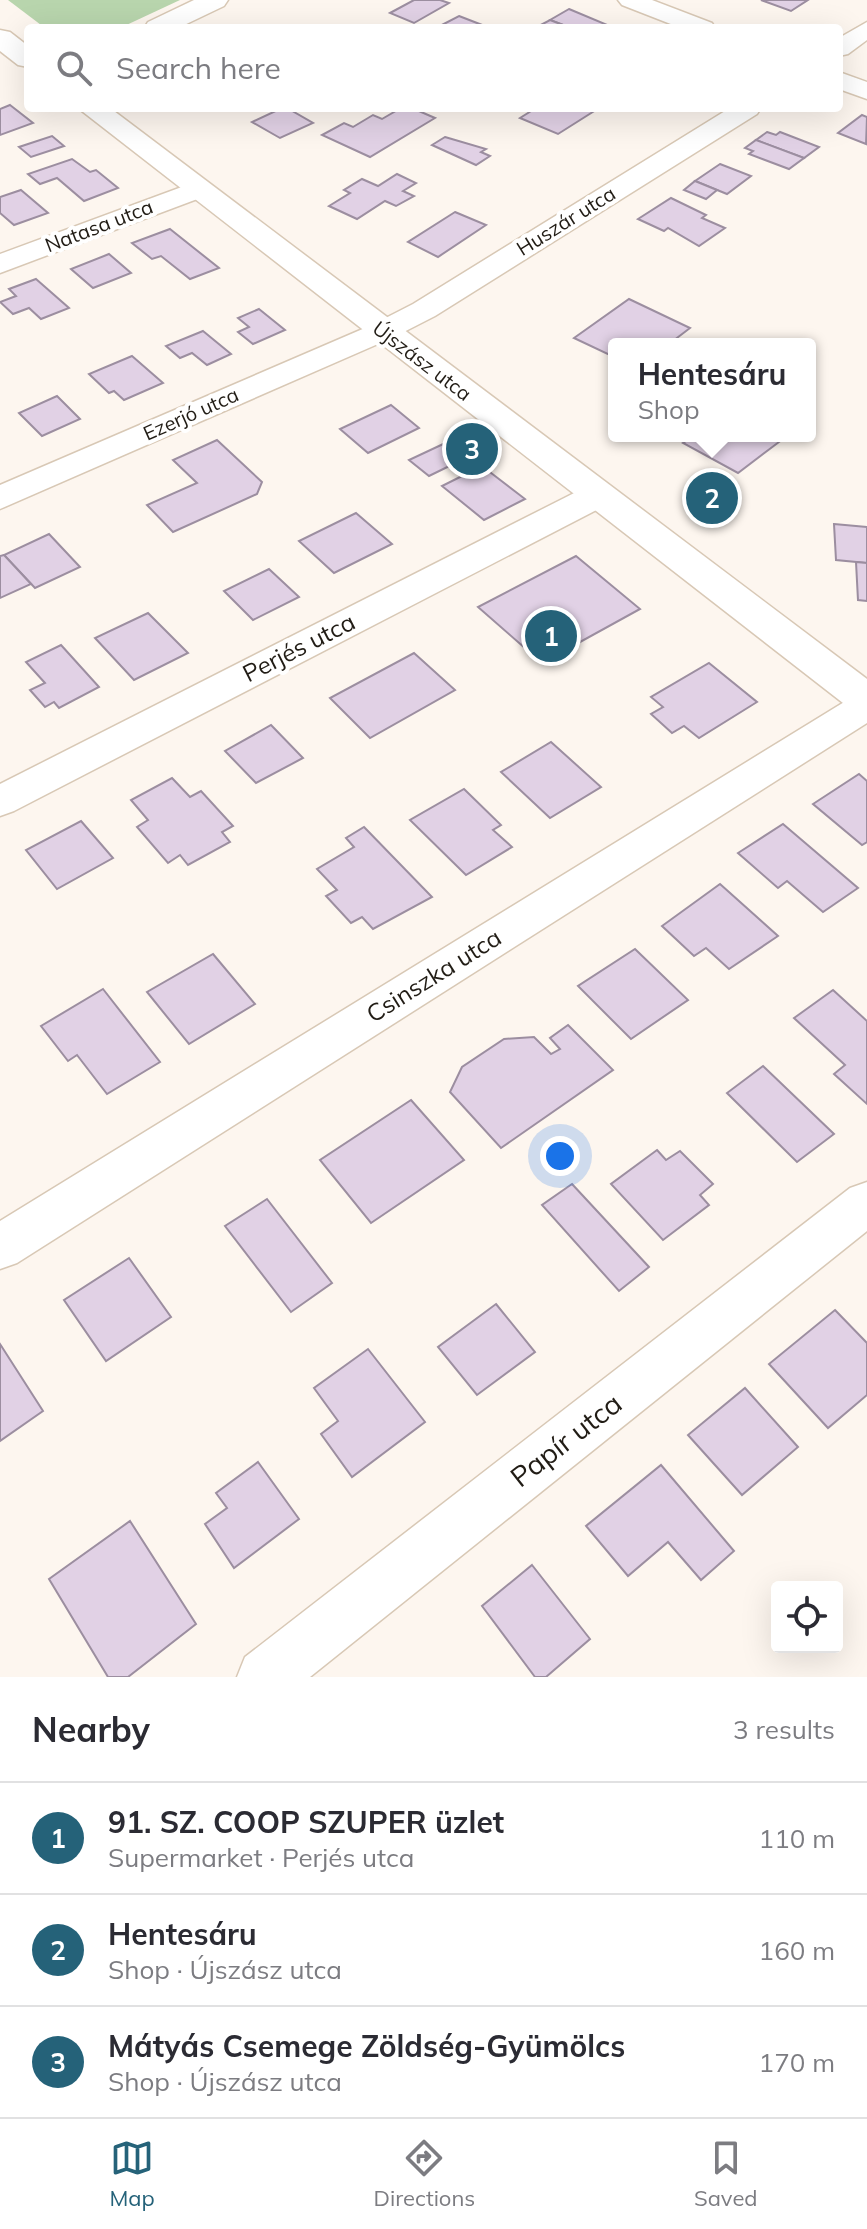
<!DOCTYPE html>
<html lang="en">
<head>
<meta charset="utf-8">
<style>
  body { margin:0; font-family:Mulish,sans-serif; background:#f7f7f7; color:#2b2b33 }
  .controls { position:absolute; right:24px; bottom:24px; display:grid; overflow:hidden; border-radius:8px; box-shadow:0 8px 32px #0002 }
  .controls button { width:72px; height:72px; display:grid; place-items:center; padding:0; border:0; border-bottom:2px solid #e1e1e2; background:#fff; color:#2b2b33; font:40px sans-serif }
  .you { position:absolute; left:560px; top:1156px; width:28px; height:28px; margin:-20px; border:6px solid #fff; border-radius:50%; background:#1a73e8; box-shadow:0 0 0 12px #1a73e833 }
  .badge { display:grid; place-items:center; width:52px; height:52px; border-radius:50%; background:#256279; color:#fff; font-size:26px; font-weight:700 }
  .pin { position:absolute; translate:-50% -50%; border:4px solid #fff; box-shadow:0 2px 8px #0006 }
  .popup { position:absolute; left:608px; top:338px; width:208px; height:104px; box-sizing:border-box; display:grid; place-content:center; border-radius:8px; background:#fff; filter:drop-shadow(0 2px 6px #0005); font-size:26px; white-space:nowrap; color:#7c7c81 }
  .popup b { font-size:30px; color:#2b2b33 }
  .popup::after { content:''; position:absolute; left:50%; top:100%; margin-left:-16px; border:16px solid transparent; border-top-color:#fff }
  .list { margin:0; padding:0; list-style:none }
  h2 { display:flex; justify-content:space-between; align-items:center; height:104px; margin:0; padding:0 32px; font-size:34px }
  h2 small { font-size:26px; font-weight:400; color:#7c7c81 }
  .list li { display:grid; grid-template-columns:52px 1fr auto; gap:24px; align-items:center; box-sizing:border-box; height:112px; padding:0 32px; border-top:2px solid #e1e1e2 }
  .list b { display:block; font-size:30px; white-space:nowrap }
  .list p { margin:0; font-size:26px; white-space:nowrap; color:#7c7c81 }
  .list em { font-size:26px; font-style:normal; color:#7c7c81 }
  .icon { flex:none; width:44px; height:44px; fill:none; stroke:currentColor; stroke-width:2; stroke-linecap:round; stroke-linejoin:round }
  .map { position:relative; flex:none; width:867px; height:1677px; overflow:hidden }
  .search { position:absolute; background:#fff; box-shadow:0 8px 32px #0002; left:24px; right:24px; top:24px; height:88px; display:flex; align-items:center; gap:20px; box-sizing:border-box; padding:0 28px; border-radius:8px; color:#7c7c81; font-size:30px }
  .sheet { height:440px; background:#fff }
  nav { display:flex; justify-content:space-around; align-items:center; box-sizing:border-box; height:112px; border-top:2px solid #e1e1e2; background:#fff; font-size:22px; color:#7c7c81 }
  nav a { display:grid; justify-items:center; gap:4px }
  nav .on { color:#256279 }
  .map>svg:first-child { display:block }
  .green { fill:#b8d5ad }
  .building { fill:#e1d1e5; stroke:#9c8ea0; stroke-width:2 }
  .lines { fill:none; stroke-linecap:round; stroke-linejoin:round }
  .minor-casing { stroke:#d8c8b5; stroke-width:3 }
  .tertiary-casing { stroke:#d8c8b5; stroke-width:3 }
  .minor { fill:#fff; fill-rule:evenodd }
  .tertiary { fill:#fff; fill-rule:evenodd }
  .labels { text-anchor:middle; stroke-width:8; stroke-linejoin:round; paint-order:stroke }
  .far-street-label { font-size:20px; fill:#211c15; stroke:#fff }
  .street-label { font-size:24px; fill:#211c15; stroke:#fff }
  .near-street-label { font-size:28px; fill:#211c15; stroke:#fff }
</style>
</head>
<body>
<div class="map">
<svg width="867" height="1677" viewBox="0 0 867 1677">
  <rect width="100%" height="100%" fill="#fdf6ef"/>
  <polygon class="green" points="8,0 180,0 120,28 45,28"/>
  <g class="building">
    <polygon points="414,0 440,0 449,3 414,23 390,13"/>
    <polygon points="761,0 808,0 791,11"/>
    <polygon points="569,9 605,24 597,28 571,28 550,20"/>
    <polygon points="459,16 490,28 436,28"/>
    <polygon points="550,20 571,28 535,28"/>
    <polygon points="10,105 33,123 0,135 0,109"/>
    <polygon points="282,108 287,108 313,123 280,138 252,122"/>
    <polygon points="401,108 412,108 435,118 370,157 322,135 344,123 353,127 373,115 382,119"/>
    <polygon points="536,108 599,108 558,134 520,118"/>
    <polygon points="862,115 867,117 866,144 838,133"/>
    <polygon points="767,132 776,135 780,132 819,147 804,158 756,140"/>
    <polygon points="52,136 64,146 31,157 19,147"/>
    <polygon points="445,137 486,149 481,152 490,156 476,165 432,145"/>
    <polygon points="756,140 804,158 789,169 749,154 753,151 745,148"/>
    <polygon points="72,159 90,172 96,170 118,188 84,201 57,178 40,184 28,174"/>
    <polygon points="720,164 751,176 727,194 695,181"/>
    <polygon points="397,174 416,183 403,191 414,196 396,206 385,201 357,219 329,206 350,193 344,190 362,179 378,186"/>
    <polygon points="695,181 717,190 706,199 684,190"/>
    <polygon points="21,190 48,213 14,225 0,213 0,197"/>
    <polygon points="671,198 706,215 702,218 725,228 699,246 668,228 664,231 638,219"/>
    <polygon points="455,212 486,225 438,257 408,242"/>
    <polygon points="170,229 219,268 190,279 161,256 152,259 132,243"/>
    <polygon points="109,254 131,273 93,288 71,269"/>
    <polygon points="36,279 69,308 41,319 29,308 13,314 0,302 16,296 9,289"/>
    <polygon points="629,299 690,328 669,344 614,344 614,357 574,338"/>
    <polygon points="259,309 285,330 253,344 238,332 249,327 238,318"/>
    <polygon points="203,331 231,354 207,365 192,353 180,358 166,346"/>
    <polygon points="132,356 163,383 124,400 114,391 109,393 89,374"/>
    <polygon points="57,396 80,419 42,436 19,413"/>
    <polygon points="391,405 419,428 368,453 340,429"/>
    <polygon points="694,436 777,436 783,439 738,473 683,443"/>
    <polygon points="456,438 476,453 429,476 409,460"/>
    <polygon points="217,440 262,482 257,494 173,532 147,505 197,483 173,460"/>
    <polygon points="482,466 525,499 484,520 442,486"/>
    <polygon points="356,513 392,544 334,573 299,541"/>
    <polygon points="834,524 867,527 867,563 836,560"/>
    <polygon points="49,534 80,567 35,588 4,555"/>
    <polygon points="4,555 31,584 0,598 0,556"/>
    <polygon points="576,556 640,609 542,663 478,607"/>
    <polygon points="856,562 867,563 867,601 858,600"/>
    <polygon points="269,569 299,597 253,620 224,591"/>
    <polygon points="148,613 188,653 134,680 95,638"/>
    <polygon points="61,645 99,687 59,708 54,702 45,707 30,690 45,683 26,662"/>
    <polygon points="414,653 455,690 370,738 330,698"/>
    <polygon points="709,663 757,702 699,738 684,726 672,733 651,714 663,707 651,697"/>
    <polygon points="271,725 303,758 256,783 225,751"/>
    <polygon points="551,742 601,787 550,818 501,772"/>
    <polygon points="859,774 867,781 867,842 862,845 813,804"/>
    <polygon points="172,778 190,797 201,791 233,826 222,832 230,842 188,865 180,855 168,863 137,827 148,820 131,800"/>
    <polygon points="464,789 501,825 493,830 512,847 466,875 410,820"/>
    <polygon points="81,821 113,858 57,889 26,850"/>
    <polygon points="783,824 858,888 823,912 787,881 778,888 738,853"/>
    <polygon points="364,827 432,897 373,929 362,917 351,923 326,896 337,890 317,869 354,847 346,838"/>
    <polygon points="720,884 778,936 729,969 706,948 694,956 662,926"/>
    <polygon points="635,949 688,1000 631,1039 578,986"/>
    <polygon points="213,954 255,1004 189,1044 147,992"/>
    <polygon points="103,989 160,1062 107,1094 77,1055 68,1061 41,1026"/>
    <polygon points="833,990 867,1021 867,1104 834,1074 845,1065 794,1018"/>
    <polygon points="568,1025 613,1070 501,1148 450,1092 462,1067 504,1039 534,1037 551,1054 560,1049 550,1038"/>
    <polygon points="763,1066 834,1134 797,1162 727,1093"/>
    <polygon points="411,1100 464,1160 371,1223 320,1160"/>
    <polygon points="657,1150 666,1160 680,1151 713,1184 700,1195 709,1205 663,1240 611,1184"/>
    <polygon points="572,1184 649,1267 619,1291 542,1205"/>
    <polygon points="267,1199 332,1283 291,1312 225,1226"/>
    <polygon points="129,1258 171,1317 106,1361 64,1300"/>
    <polygon points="496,1304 535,1352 477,1395 438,1347"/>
    <polygon points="835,1310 867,1343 867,1395 828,1428 769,1364"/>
    <polygon points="0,1344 43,1411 0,1441"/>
    <polygon points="368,1349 425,1422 352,1477 321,1434 338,1421 314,1388"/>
    <polygon points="745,1388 798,1447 742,1495 688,1435"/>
    <polygon points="258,1462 299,1519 234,1568 205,1524 227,1508 216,1493"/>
    <polygon points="661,1465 734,1551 701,1580 668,1542 628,1576 586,1526"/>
    <polygon points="130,1521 196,1624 128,1677 108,1677 49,1579"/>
    <polygon points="532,1565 590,1639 546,1677 535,1677 482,1606"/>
  </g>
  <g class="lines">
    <g class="minor-casing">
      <g id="minor">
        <polygon points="618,0 652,0 712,23 715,28 681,28 622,5"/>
        <polygon points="867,22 867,40 848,54 839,56 839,38"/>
        <polygon points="839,72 867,82 867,99 839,89"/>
        <polygon points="730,108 761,108 757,114 435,316 394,337 0,509 0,485 372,325 413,304"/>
        <polygon points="198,181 208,183 212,189 208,195 0,273 0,254"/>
        <polygon points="598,484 610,487 615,495 610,503 14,811 0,816 0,784 586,487"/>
        <polygon points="867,692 867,723 17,1263 0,1269 0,1221 854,696"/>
        <polygon points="867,1182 867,1231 310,1677 237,1677 245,1657 850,1188"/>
      </g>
    </g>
    <g class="tertiary-casing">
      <g id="tertiary">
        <polygon points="194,0 228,0 224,6 178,28 144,28 148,22"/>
        <polygon points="0,30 10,32 28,46 28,67 18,65 0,51"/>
        <polygon points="78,108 110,108 867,679 867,715 852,710"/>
      </g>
    </g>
    <use href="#minor" class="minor"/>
    <use href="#tertiary" class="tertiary"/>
  </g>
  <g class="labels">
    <g class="far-street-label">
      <text transform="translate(566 221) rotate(-32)" y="7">Huszár utca</text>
      <text transform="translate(99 226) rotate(-21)" y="7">Natasa utca</text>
      <text transform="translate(422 361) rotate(37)" y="7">Újszász utca</text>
      <text transform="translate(191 414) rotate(-24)" y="7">Ezerjó utca</text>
    </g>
    <g class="street-label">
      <text transform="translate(299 648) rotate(-27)" y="8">Perjés utca</text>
      <text transform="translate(434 976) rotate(-32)" y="8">Csinszka utca</text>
    </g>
    <g class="near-street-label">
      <text transform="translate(566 1440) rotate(-38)" y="10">Papír utca</text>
    </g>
  </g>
</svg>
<div class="controls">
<button><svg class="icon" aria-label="locate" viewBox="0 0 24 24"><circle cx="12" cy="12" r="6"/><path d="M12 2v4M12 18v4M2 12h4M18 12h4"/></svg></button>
</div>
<div class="you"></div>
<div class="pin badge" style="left:551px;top:636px">1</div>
<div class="pin badge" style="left:712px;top:498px">2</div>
<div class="popup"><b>Hentesáru</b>Shop</div>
<div class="pin badge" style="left:472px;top:449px">3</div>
<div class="search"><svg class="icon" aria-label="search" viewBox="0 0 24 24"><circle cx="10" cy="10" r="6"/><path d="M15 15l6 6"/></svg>Search here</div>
</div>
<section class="sheet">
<h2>Nearby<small>3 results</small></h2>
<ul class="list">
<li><span class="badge">1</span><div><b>91. SZ. COOP SZUPER üzlet</b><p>Supermarket · Perjés utca</p></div><em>110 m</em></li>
<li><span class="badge">2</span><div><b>Hentesáru</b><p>Shop · Újszász utca</p></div><em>160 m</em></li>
<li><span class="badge">3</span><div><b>Mátyás Csemege Zöldség-Gyümölcs</b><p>Shop · Újszász utca</p></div><em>170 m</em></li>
</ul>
</section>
<nav>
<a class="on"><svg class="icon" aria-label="map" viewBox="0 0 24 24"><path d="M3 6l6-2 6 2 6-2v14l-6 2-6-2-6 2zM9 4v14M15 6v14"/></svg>Map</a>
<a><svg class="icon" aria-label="directions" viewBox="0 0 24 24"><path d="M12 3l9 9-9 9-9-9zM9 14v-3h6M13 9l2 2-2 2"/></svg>Directions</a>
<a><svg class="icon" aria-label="saved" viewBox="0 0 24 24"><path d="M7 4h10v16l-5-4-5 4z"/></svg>Saved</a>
</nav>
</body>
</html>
